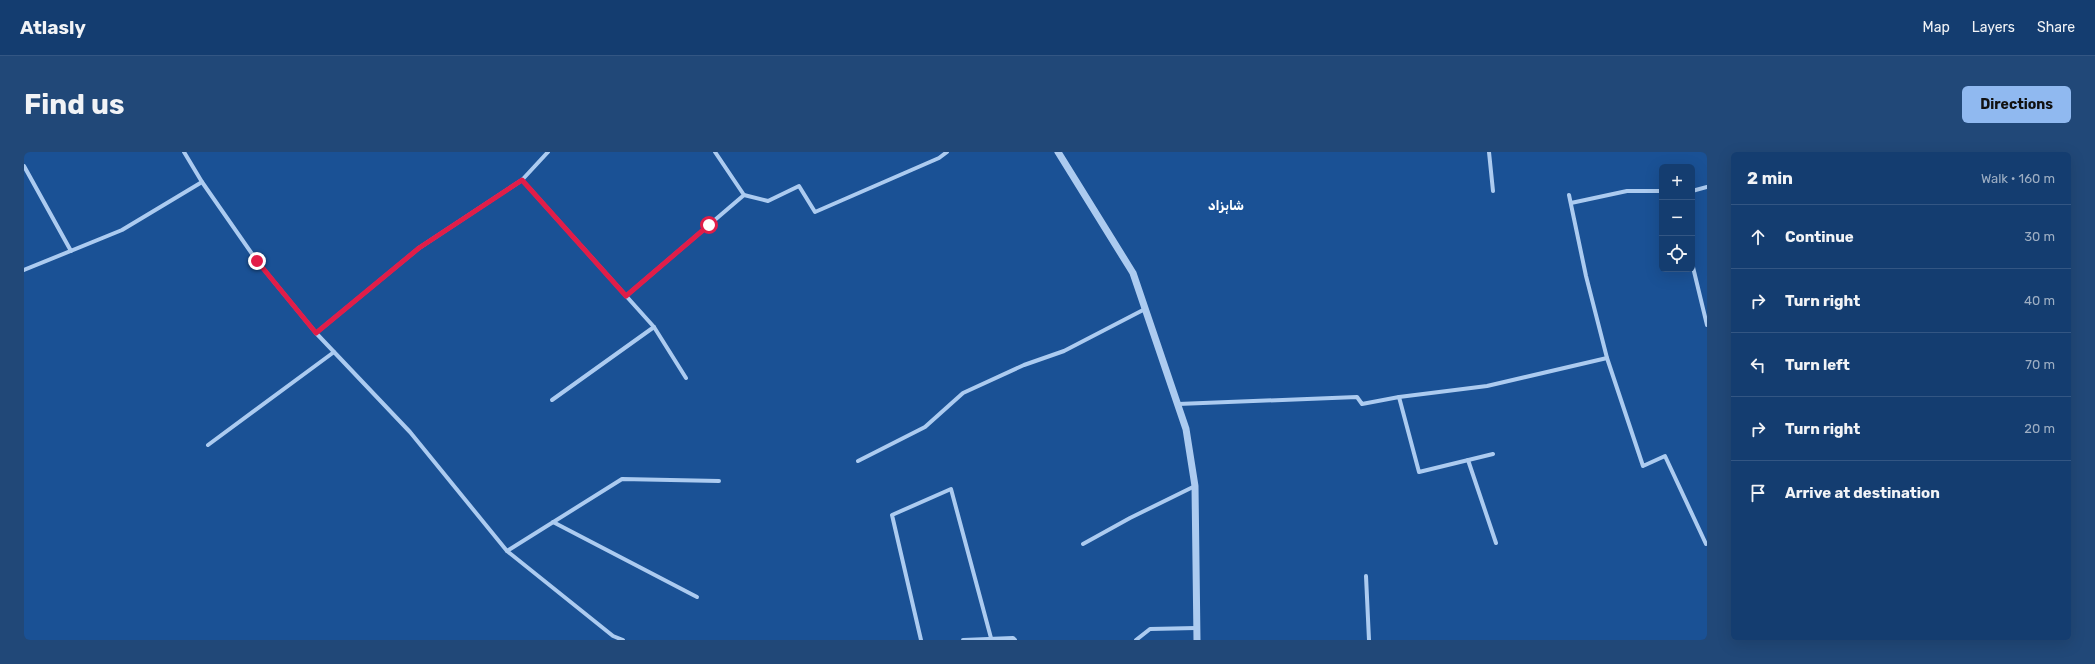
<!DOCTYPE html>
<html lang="en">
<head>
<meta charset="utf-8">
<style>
  body { margin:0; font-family:Rubik,Vazirmatn,sans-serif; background:#214878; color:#f1f3f6 }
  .controls { position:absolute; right:12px; top:12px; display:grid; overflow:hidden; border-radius:6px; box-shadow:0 4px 16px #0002 }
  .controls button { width:36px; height:36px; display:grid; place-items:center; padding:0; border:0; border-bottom:1px solid #335683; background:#143d70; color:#f1f3f6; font:20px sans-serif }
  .stop { position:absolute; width:12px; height:12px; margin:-9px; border:3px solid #e11d48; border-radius:50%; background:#fff }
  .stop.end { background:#e11d48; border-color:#fff; box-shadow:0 1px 4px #0008 }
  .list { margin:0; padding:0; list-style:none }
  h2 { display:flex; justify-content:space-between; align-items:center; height:52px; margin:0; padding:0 16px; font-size:17px }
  h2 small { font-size:13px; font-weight:400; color:#9daec3 }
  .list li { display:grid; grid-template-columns:26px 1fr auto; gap:12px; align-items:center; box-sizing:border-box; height:64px; padding:0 16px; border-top:1px solid #335683 }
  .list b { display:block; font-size:15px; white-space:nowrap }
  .list em { font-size:13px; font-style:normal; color:#9daec3 }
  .icon { flex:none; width:22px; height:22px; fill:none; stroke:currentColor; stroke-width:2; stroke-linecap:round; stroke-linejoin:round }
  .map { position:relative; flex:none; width:1683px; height:488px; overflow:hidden; border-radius:6px }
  header { display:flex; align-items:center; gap:24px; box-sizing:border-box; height:56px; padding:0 20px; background:#143d70; border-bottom:1px solid #335683 }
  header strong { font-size:19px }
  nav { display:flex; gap:22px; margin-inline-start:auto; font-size:14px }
  .intro { display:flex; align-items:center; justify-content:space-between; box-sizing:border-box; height:96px; padding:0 24px }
  h1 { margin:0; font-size:28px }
  .button { padding:10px 18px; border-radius:6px; background:#90b9f0; color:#111; font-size:14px; font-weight:700 }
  main { display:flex; gap:24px; padding:0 24px }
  aside { flex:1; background:#143d70; border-radius:6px; box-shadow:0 4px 16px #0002 }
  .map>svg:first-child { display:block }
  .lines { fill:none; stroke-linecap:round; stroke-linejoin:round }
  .minor { stroke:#accbf0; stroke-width:4 }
  .tertiary { stroke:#accbf0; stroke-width:7 }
  .route { stroke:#e11d48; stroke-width:5 }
  .labels { text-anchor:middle; stroke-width:3; stroke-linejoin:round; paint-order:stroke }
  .quarter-label { font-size:13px; font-weight:bold; fill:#fff; stroke:#1a5195 }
</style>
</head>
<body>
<header>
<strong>Atlasly</strong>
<nav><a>Map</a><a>Layers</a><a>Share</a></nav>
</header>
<div class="intro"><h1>Find us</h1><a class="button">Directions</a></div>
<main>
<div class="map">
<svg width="1683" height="488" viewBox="0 0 1683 488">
  <rect width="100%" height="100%" fill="#1a5195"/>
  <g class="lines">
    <g class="minor">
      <polyline points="160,0 178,30"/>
      <polyline points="1465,0 1469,39"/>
      <polyline points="0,14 47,99"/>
      <polyline points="498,28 630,175 662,226"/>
      <polyline points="1668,39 1683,35"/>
      <polyline points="720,43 744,49 775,34 791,60 915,6 923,0"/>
      <polyline points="1545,43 1562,124 1583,206 1619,314 1641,304 1682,392"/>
      <polyline points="1547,51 1603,39 1638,39"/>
      <polyline points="1668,111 1683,173"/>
      <polyline points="0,118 98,78 178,30 233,109 292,181 386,280 483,399 589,484 599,488"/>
      <polyline points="602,144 720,43 691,0"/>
      <polyline points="292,181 395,96 498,28 524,0"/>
      <polyline points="1375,245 1463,234 1583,206"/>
      <polyline points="528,248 630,175"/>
      <polyline points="1154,252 1333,245 1338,252 1375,245 1395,320 1469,302"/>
      <polyline points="184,293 310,200"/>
      <polyline points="1444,308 1472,391"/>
      <polyline points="834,309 901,275 939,241 1000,213 1040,199 1121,157"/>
      <polyline points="529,370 673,445"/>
      <polyline points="1059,392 1106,366 1171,334"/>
      <polyline points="483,399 598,327 695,329"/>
      <polyline points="1342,424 1345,488"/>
      <polyline points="897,488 868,363 927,337 967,486"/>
      <polyline points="939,488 989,486 991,488"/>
      <polyline points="1112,488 1126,477 1172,476"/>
    </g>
    <polyline class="tertiary" points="1034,0 1109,121 1162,277 1171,334 1173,488"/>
  </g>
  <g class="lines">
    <polyline class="route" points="233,109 292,181 395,96 498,28 602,144 685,73"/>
  </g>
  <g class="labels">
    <g class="quarter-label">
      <text x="1202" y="58">شاہزاد</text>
    </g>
  </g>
</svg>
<div class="controls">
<button>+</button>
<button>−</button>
<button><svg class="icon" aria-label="locate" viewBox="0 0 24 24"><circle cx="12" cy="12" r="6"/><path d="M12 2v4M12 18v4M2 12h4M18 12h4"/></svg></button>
</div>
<div class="stop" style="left:685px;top:73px"></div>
<div class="stop end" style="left:233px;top:109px"></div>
</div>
<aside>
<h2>2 min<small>Walk · 160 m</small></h2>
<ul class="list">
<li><svg class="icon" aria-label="ahead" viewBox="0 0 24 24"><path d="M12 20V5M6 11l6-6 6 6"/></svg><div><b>Continue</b></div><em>30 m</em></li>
<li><svg class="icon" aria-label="right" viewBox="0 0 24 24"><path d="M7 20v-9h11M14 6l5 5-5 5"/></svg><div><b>Turn right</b></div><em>40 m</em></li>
<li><svg class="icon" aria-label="left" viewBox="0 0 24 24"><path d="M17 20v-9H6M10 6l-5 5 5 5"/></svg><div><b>Turn left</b></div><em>70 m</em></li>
<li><svg class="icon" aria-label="right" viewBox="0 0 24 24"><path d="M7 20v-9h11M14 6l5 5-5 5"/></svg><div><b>Turn right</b></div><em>20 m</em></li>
<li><svg class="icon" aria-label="arrive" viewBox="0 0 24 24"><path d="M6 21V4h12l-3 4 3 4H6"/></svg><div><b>Arrive at destination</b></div></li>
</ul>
</aside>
</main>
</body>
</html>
